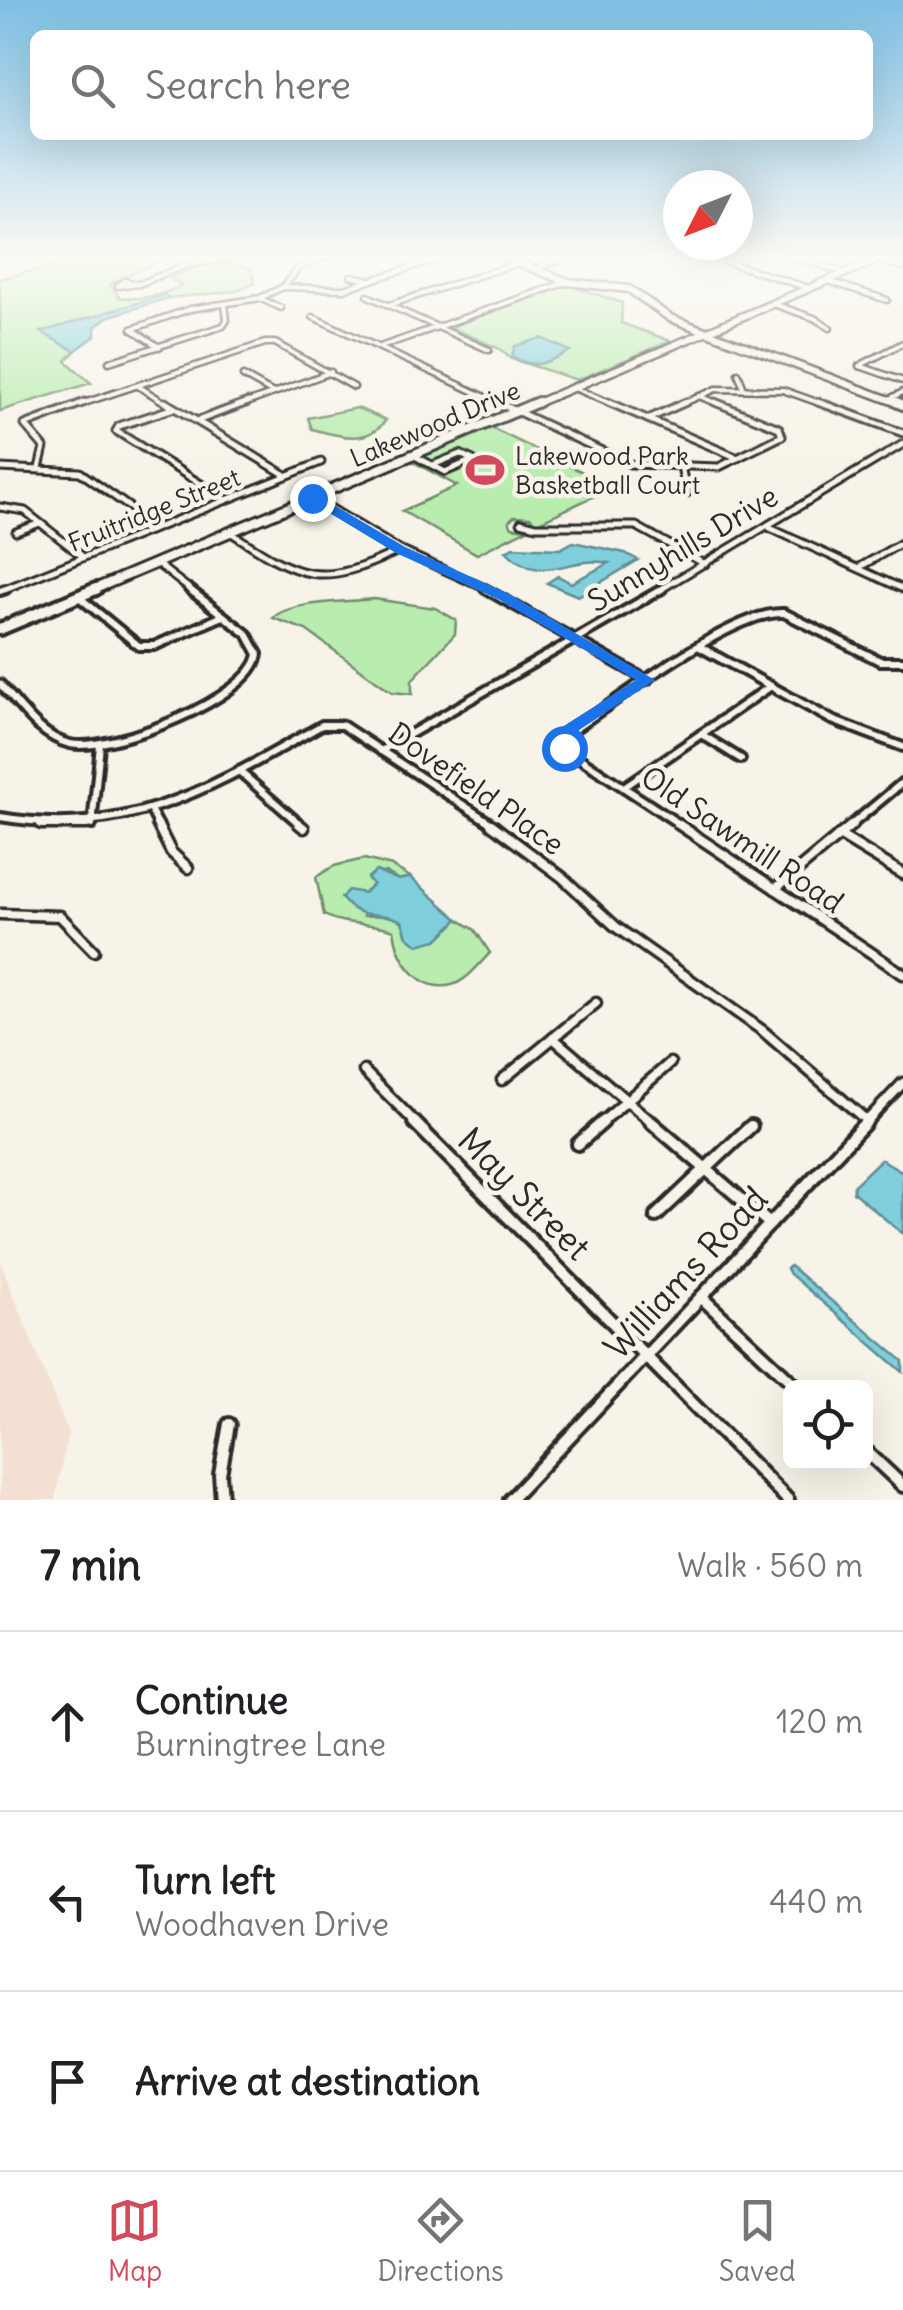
<!DOCTYPE html>
<html lang="en">
<head>
<meta charset="utf-8">
<style>
  body { margin:0; font-family:Delius,sans-serif; background:#f2f2f2; color:#202124 }
  .controls { position:absolute; right:30px; bottom:30px; display:grid; overflow:hidden; border-radius:15px; box-shadow:0 10px 40px #0002 }
  .controls button { width:90px; height:90px; display:grid; place-items:center; padding:0; border:0; border-bottom:2px solid #e0e0e0; background:#fff; color:#202124; font:50px sans-serif }
  .compass { position:absolute; left:663px; top:170px; width:90px; height:90px; border-radius:50%; background:#fff; box-shadow:0 10px 40px #0002; rotate:228deg }
  .stop { position:absolute; width:30px; height:30px; margin:-22px; border:8px solid #1a73e8; border-radius:50%; background:#fff }
  .stop.end { background:#1a73e8; border-color:#fff; box-shadow:0 2px 10px #0008 }
  .list { margin:0; padding:0; list-style:none }
  h2 { display:flex; justify-content:space-between; align-items:center; height:130px; margin:0; padding:0 40px; font-size:42px }
  h2 small { font-size:32px; font-weight:400; color:#757577 }
  .list li { display:grid; grid-template-columns:65px 1fr auto; gap:30px; align-items:center; box-sizing:border-box; height:180px; padding:0 40px; border-top:2px solid #e0e0e0 }
  .list b { display:block; font-size:38px; white-space:nowrap }
  .list p { margin:0; font-size:32px; white-space:nowrap; color:#757577 }
  .list em { font-size:32px; font-style:normal; color:#757577 }
  .icon { flex:none; width:55px; height:55px; fill:none; stroke:currentColor; stroke-width:2; stroke-linecap:round; stroke-linejoin:round }
  .map { position:relative; flex:none; width:903px; height:1500px; overflow:hidden }
  .search { position:absolute; background:#fff; box-shadow:0 10px 40px #0002; left:30px; right:30px; top:30px; height:110px; display:flex; align-items:center; gap:25px; box-sizing:border-box; padding:0 35px; border-radius:15px; color:#757577; font-size:38px }
  .sheet { height:670px; background:#fff }
  nav { display:flex; justify-content:space-around; align-items:center; box-sizing:border-box; height:140px; border-top:2px solid #e0e0e0; background:#fff; font-size:28px; color:#757577 }
  nav a { display:grid; justify-items:center; gap:5px }
  nav .on { color:#d1495b }
  .map>svg:first-child { display:block }
  .built { fill:#f3e0d2 }
  .green { fill:#b8edaf; stroke:#728c6d; stroke-width:2.5 }
  .water { fill:#80cfdc; stroke:#5e8d95; stroke-width:2.5 }
  .lines { fill:none; stroke-linecap:round; stroke-linejoin:round }
  .street-far4-casing { stroke:#2b2b2b; stroke-width:9 }
  .street-far3-casing { stroke:#2b2b2b; stroke-width:11 }
  .street-far2-casing { stroke:#2b2b2b; stroke-width:14 }
  .street-far1-casing { stroke:#2b2b2b; stroke-width:15 }
  .street-casing { stroke:#2b2b2b; stroke-width:18 }
  .secondary-far2-casing { stroke:#2b2b2b; stroke-width:11 }
  .secondary-far1-casing { stroke:#2b2b2b; stroke-width:14 }
  .secondary-casing { stroke:#2b2b2b; stroke-width:18 }
  .street-far4 { stroke:#f7f3e8; stroke-width:4 }
  .street-far3 { stroke:#f7f3e8; stroke-width:5 }
  .street-far2 { stroke:#f7f3e8; stroke-width:6 }
  .street-far1 { stroke:#f7f3e8; stroke-width:8 }
  .street { stroke:#f7f3e8; stroke-width:10 }
  .secondary-far2 { stroke:#f7f3e8; stroke-width:6 }
  .secondary-far1 { stroke:#f7f3e8; stroke-width:8 }
  .secondary { stroke:#f7f3e8; stroke-width:10 }
  .route { fill:#1a73e8 }
  .labels { text-anchor:middle; stroke-width:9; stroke-linejoin:round; paint-order:stroke }
  .far-street-label { font-size:25px; fill:#2b2b2b; stroke:#f7f3e8 }
  .far-poi-label { font-size:25px; fill:#2b2b2b; stroke:#f7f3e8; text-anchor:start }
  .street-label { font-size:30px; fill:#2b2b2b; stroke:#f7f3e8 }
  .near-street-label { font-size:35px; fill:#2b2b2b; stroke:#f7f3e8 }
</style>
</head>
<body>
<div class="map">
<svg width="903" height="1500" viewBox="0 0 903 1500">
  <rect width="100%" height="100%" fill="#f7f3e8"/>
  <filter id="ink" filterUnits="userSpaceOnUse"><feTurbulence type="fractalNoise" baseFrequency=".01" numOctaves="2"/><feDisplacementMap in="SourceGraphic" scale="20" xChannelSelector="R" yChannelSelector="G"/><feConvolveMatrix kernelMatrix="1 2 1 2 8 2 1 2 1" color-interpolation-filters="sRGB"/></filter>
  <g filter="url(#ink)">
    <polygon class="built" points="0,1261 68,1432 55,1500 0,1500"/>
    <g class="green">
      <path d="M87,257H181L159,261L110,284L119,297C138,301 166,295 182,285L170,279C196,264 224,258 251,269L255,283L237,291L169,298L164,295L42,332L75,351L66,361L91,383L0,411V279Z"/>
      <polygon points="569,285 622,303 621,323 671,341 577,380 511,359 500,349 450,327"/>
      <path d="M357,408L386,420C367,446 338,436 312,429L308,418Z"/>
      <polygon points="487,426 614,487 537,523 530,517 514,516 509,521 512,527 527,529 477,554 402,511 457,486 408,459"/>
      <path d="M374,599L435,608L456,620L455,634L412,680V694L392,692L306,630L273,618C289,601 349,602 374,599Z"/>
      <path d="M364,859L392,866L410,877L399,880L385,872L368,879L373,884L364,893L363,916L389,915L402,921L407,936L437,940L458,919L475,930L490,953C480,963 467,981 452,985C418,993 397,958 394,930C371,921 347,927 324,915L316,877L334,866Z"/>
    </g>
    <g class="water">
      <polygon points="164,295 169,298 107,317 95,327 95,336 75,351 41,332"/>
      <path d="M541,338L570,351C548,362 537,371 512,356L515,346Z"/>
      <path d="M573,542L625,553L638,560L578,596L547,583L558,576L571,583L609,563C566,554 543,589 506,551L513,547L560,549Z"/>
      <path d="M376,871L399,880L410,877L458,919L437,940L418,945L407,936L402,921C376,908 364,924 341,898L348,890L364,893L373,884L367,878Z"/>
      <polygon points="881,1159 903,1172 903,1234 853,1192 854,1185"/>
      <polygon points="790,1266 903,1361 903,1372 790,1274 787,1269"/>
    </g>
    <g class="lines">
      <g class="street-far4-casing">
        <g id="street-far4">
          <polyline points="791,256 846,273"/>
          <polyline points="878,260 903,267"/>
          <polyline points="727,262 809,288"/>
          <polyline points="535,269 569,256"/>
          <polyline points="351,276 369,280"/>
          <polygon points="124,281 139,284 118,286"/>
          <polyline points="828,281 887,300"/>
          <polyline points="139,284 186,265 242,256"/>
          <polyline points="283,287 344,289 446,256"/>
          <polyline points="368,296 489,350"/>
          <polyline points="261,299 281,308"/>
          <polyline points="773,304 814,318 830,328"/>
          <polyline points="389,305 518,263"/>
          <polyline points="313,317 503,405"/>
          <polyline points="159,347 132,329 190,309 260,298 283,287 300,266 328,256"/>
          <polyline points="380,347 567,282"/>
          <polyline points="109,362 223,326 227,320 225,304"/>
          <polyline points="859,366 903,343"/>
          <polyline points="860,366 903,381"/>
          <polyline points="738,373 744,389"/>
          <polyline points="243,376 273,393"/>
          <polyline points="138,386 169,405"/>
          <polyline points="574,388 614,405"/>
          <polyline points="699,396 721,405"/>
          <polyline points="889,399 903,392"/>
          <polyline points="78,405 265,343 275,343 354,387"/>
          <polyline points="241,405 331,372"/>
          <polyline points="680,405 716,389 783,390 825,405"/>
        </g>
      </g>
      <g class="street-far3-casing">
        <g id="street-far3">
          <polyline points="165,402 286,475"/>
          <polyline points="497,402 630,464 719,467 782,436 779,428 715,402"/>
          <polyline points="608,402 738,458"/>
          <polyline points="818,402 903,433"/>
          <polyline points="174,408 119,426 116,431 225,499"/>
          <polyline points="648,419 686,402"/>
          <polyline points="197,421 248,402"/>
          <polyline points="413,455 445,472 473,460 460,454 433,465"/>
          <polyline points="681,467 687,493"/>
          <polyline points="0,468 80,472 157,527"/>
          <polyline points="39,468 44,447 25,425 85,402"/>
          <polyline points="312,497 400,550 491,591"/>
          <polyline points="0,507 25,511 82,556"/>
          <polyline points="521,522 536,526 636,526 705,564"/>
          <polyline points="770,528 903,589"/>
          <polyline points="16,532 40,523"/>
          <path d="M230,532C301,579 320,589 400,550"/>
          <polyline points="156,563 192,591"/>
          <polyline points="858,568 903,542"/>
          <polyline points="0,591 321,462"/>
          <polyline points="658,591 903,444"/>
        </g>
      </g>
      <g class="street-far2-casing">
        <g id="street-far2">
          <polyline points="485,589 647,680"/>
          <polyline points="0,591 6,589"/>
          <polyline points="79,597 139,646 154,646 223,616"/>
          <polyline points="700,647 832,720 903,747"/>
          <path d="M0,684C20,706 40,737 70,744C111,753 252,698 258,654L247,634L189,589"/>
          <polyline points="701,734 741,759"/>
          <polyline points="381,751 662,589"/>
          <polyline points="239,771 302,826"/>
          <polyline points="624,787 771,686"/>
          <polyline points="152,813 159,826"/>
          <path d="M0,817C131,839 212,787 322,725H342L495,826"/>
          <polyline points="92,825 100,745"/>
          <path d="M682,826L564,748L560,739C607,708 733,609 784,613L880,661H903"/>
          <polyline points="850,826 903,782"/>
        </g>
      </g>
      <g class="street-far1-casing">
        <g id="street-far1">
          <polyline points="41,824 87,824"/>
          <polyline points="157,824 171,852 188,868"/>
          <polyline points="299,824 304,828"/>
          <polyline points="491,824 562,877 616,927 763,1031 867,1121"/>
          <polyline points="678,824 903,974"/>
          <polyline points="839,835 903,874"/>
          <polyline points="775,889 853,824"/>
          <polyline points="0,914 60,916 94,951"/>
          <polyline points="553,1038 654,1124"/>
          <polyline points="364,1071 417,1124"/>
          <polyline points="502,1080 596,1003"/>
          <polyline points="600,1124 670,1063"/>
          <polyline points="864,1124 903,1083"/>
        </g>
      </g>
      <g class="street-casing">
        <g id="street">
          <polyline points="414,1122 788,1500"/>
          <polyline points="651,1122 770,1224"/>
          <polyline points="578,1144 603,1122"/>
          <polyline points="656,1216 751,1126"/>
          <polyline points="701,1297 798,1388"/>
          <polyline points="866,1451 903,1486"/>
          <polyline points="222,1500 220,1474 229,1424"/>
          <polyline points="510,1500 866,1122"/>
        </g>
      </g>
      <g class="secondary-far2-casing">
        <g id="secondary-far2">
          <polyline points="501,256 568,282 629,289 670,318 903,405"/>
          <polyline points="532,405 886,256"/>
        </g>
      </g>
      <g class="secondary-far1-casing">
        <g id="secondary-far1">
          <polyline points="896,402 903,405"/>
          <polyline points="90,591 538,402"/>
        </g>
      </g>
      <g class="secondary-casing">
        <polyline id="secondary" points="0,629 96,589"/>
      </g>
      <use href="#street-far4" class="street-far4"/>
      <use href="#street-far3" class="street-far3"/>
      <use href="#street-far2" class="street-far2"/>
      <use href="#street-far1" class="street-far1"/>
      <use href="#street" class="street"/>
      <use href="#secondary-far2" class="secondary-far2"/>
      <use href="#secondary-far1" class="secondary-far1"/>
      <use href="#secondary" class="secondary"/>
    </g>
  </g>
  <linearGradient id="sky" x2="0" y2="1"><stop stop-color="#7ebfe3"/><stop offset="0.55" stop-color="#fbfaf5"/><stop offset="1" stop-color="#fbfaf5" stop-opacity="0"/></linearGradient>
  <rect width="903" height="467" fill="url(#sky)"/>
  <polygon class="route" points="308,495 317,495 405,547 509,594 655,680 570,736 570,752 559,752 552,739 559,729 636,680 500,600 396,553 308,500"/>
  <defs>
    <g id="stadium-bare" transform="scale(3)"><path d="M0-5a6.5 5 0 1 0 0 10a6.5 5 0 1 0 0-10ZM-3.5-1.8h7v3.6h-7Z" fill="#d1495b" stroke="#f7f3e8" stroke-width="2.5" paint-order="stroke"/></g>
  </defs>
  <g fill-rule="evenodd">
    <use href="#stadium-bare" x="485" y="470"/>
  </g>
  <g class="labels">
    <g class="far-street-label">
      <text transform="translate(435 424) rotate(-23)" y="9">Lakewood Drive</text>
      <text transform="translate(154 510) rotate(-22)" y="9">Fruitridge Street</text>
    </g>
    <g class="far-poi-label">
      <text x="515" y="465">Lakewood Park<tspan x="515" dy="29">Basketball Court</tspan></text>
    </g>
    <g class="street-label">
      <text transform="translate(683 549) rotate(-31)" y="10">Sunnyhills Drive</text>
      <text transform="translate(476 789) rotate(35)" y="10">Dovefield Place</text>
      <text transform="translate(742 840) rotate(34)" y="10">Old Sawmill Road</text>
    </g>
    <g class="near-street-label">
      <text transform="translate(524 1194) rotate(45)" y="12">May Street</text>
      <text transform="translate(686 1273) rotate(-47)" y="12">Williams Road</text>
    </g>
  </g>
</svg>
<div class="controls">
<button><svg class="icon" aria-label="locate" viewBox="0 0 24 24"><circle cx="12" cy="12" r="6"/><path d="M12 2v4M12 18v4M2 12h4M18 12h4"/></svg></button>
</div>
<svg class="compass" viewBox="-18 -18 36 36"><path d="M0-13l5 13h-10z" fill="#e53935"/><path d="M0 13l5-13h-10z" fill="#757577"/></svg>
<div class="stop" style="left:564px;top:748px"></div>
<div class="stop end" style="left:312px;top:498px"></div>
<div class="search"><svg class="icon" aria-label="search" viewBox="0 0 24 24"><circle cx="10" cy="10" r="6"/><path d="M15 15l6 6"/></svg>Search here</div>
</div>
<section class="sheet">
<h2>7 min<small>Walk · 560 m</small></h2>
<ul class="list">
<li><svg class="icon" aria-label="ahead" viewBox="0 0 24 24"><path d="M12 20V5M6 11l6-6 6 6"/></svg><div><b>Continue</b><p>Burningtree Lane</p></div><em>120 m</em></li>
<li><svg class="icon" aria-label="left" viewBox="0 0 24 24"><path d="M17 20v-9H6M10 6l-5 5 5 5"/></svg><div><b>Turn left</b><p>Woodhaven Drive</p></div><em>440 m</em></li>
<li><svg class="icon" aria-label="arrive" viewBox="0 0 24 24"><path d="M6 21V4h12l-3 4 3 4H6"/></svg><div><b>Arrive at destination</b></div></li>
</ul>
</section>
<nav>
<a class="on"><svg class="icon" aria-label="map" viewBox="0 0 24 24"><path d="M3 6l6-2 6 2 6-2v14l-6 2-6-2-6 2zM9 4v14M15 6v14"/></svg>Map</a>
<a><svg class="icon" aria-label="directions" viewBox="0 0 24 24"><path d="M12 3l9 9-9 9-9-9zM9 14v-3h6M13 9l2 2-2 2"/></svg>Directions</a>
<a><svg class="icon" aria-label="saved" viewBox="0 0 24 24"><path d="M7 4h10v16l-5-4-5 4z"/></svg>Saved</a>
</nav>
</body>
</html>
